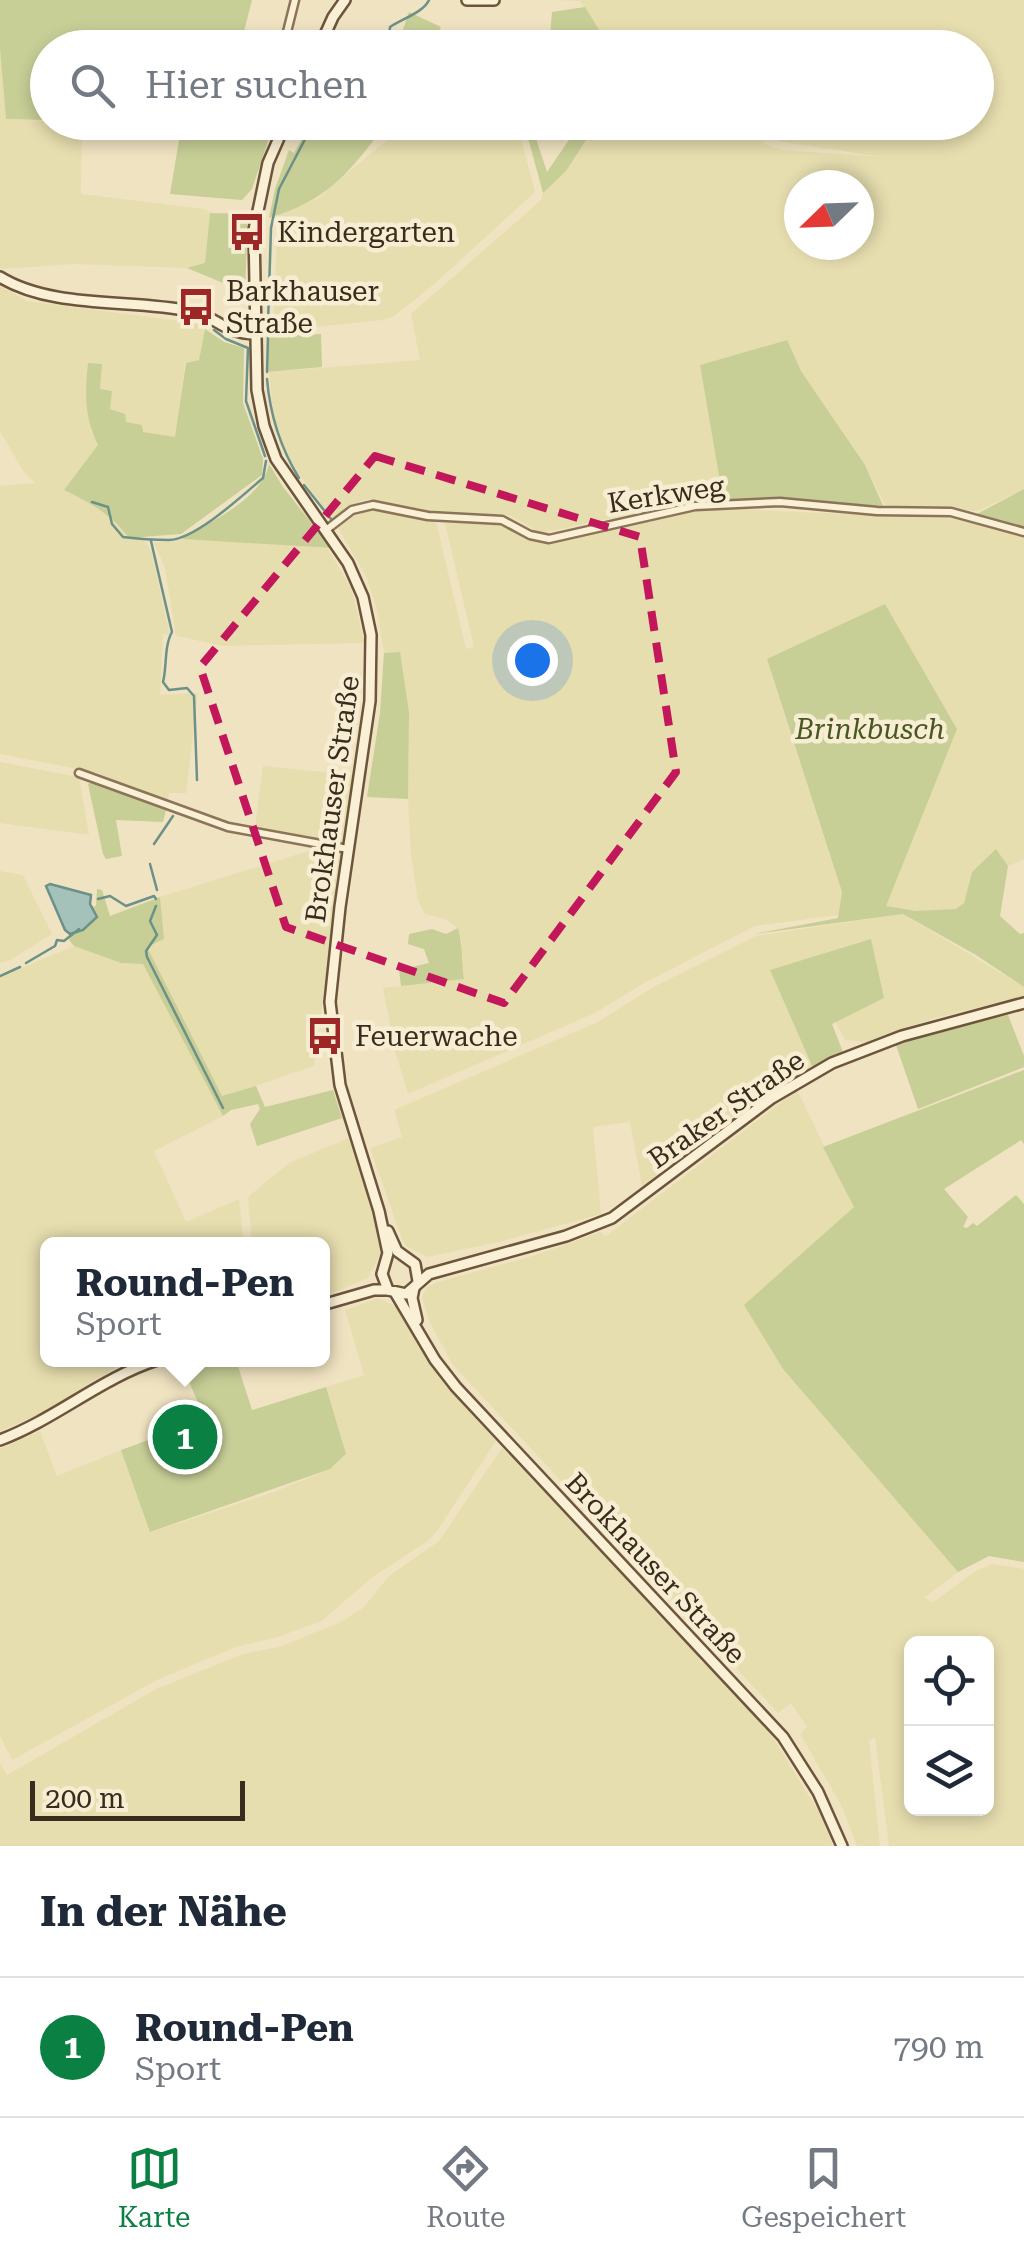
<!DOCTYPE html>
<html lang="de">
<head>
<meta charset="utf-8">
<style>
  body { margin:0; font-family:"Roboto Serif",serif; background:#f6f6f7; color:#1f2937 }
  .controls { position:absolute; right:30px; bottom:30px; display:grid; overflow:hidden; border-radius:15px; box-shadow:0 5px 15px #0003 }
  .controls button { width:90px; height:90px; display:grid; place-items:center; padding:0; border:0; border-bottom:2px solid #e0e1e3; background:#fff; color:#1f2937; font:50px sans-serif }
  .compass { position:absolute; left:784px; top:170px; width:90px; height:90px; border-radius:50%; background:#fff; box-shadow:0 5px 15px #0003; rotate:247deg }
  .scale { position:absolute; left:30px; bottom:25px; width:215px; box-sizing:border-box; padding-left:10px; border:5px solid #3a2c1d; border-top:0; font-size:28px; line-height:35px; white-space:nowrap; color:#3a2c1d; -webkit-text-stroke:8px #f7edd2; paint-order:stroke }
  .you { position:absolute; left:532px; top:660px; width:35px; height:35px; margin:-25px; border:8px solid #fff; border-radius:50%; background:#1a73e8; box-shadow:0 0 0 15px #1a73e833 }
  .badge { display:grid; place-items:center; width:65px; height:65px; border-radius:50%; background:#0b8043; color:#fff; font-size:32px; font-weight:700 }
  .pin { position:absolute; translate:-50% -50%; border:5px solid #fff; box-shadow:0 2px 10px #0006 }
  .popup { position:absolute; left:40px; top:1237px; width:290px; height:130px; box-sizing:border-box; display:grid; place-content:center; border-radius:15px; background:#fff; filter:drop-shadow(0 2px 8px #0005); font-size:32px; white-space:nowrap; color:#747a83 }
  .popup b { font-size:38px; color:#1f2937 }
  .popup::after { content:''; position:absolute; left:50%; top:100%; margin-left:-20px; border:20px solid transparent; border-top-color:#fff }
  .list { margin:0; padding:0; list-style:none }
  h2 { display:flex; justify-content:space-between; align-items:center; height:130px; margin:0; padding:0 40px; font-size:42px }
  h2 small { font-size:32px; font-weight:400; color:#747a83 }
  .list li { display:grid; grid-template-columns:65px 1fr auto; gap:30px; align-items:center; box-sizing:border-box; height:140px; padding:0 40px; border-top:2px solid #e0e1e3 }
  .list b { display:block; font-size:38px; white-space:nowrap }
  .list p { margin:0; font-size:32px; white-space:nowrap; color:#747a83 }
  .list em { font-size:32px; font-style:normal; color:#747a83 }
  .icon { flex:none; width:55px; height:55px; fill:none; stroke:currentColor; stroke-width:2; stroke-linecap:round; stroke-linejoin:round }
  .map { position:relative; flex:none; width:1024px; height:1846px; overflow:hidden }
  .search { position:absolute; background:#fff; box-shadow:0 5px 15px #0003; left:30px; right:30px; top:30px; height:110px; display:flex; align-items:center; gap:25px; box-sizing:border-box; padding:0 35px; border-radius:55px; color:#747a83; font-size:38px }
  .sheet { height:270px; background:#fff }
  nav { display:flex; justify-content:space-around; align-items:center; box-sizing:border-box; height:140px; border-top:2px solid #e0e1e3; background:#fff; font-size:28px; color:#747a83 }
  nav a { display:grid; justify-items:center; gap:5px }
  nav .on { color:#0b8043 }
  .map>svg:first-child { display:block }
  .farmland { fill:#e6deaf; fill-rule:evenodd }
  .green { fill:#c7ce96 }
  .water { fill:#a5c2ba; stroke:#6b9188; stroke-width:2.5 }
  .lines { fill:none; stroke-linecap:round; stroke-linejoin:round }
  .stream { stroke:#6b9188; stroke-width:2.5 }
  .street-casing { stroke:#8b7458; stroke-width:11 }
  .secondary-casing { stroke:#6c553c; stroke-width:14 }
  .street { stroke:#faf0d6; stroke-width:6 }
  .secondary { stroke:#faf0d6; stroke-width:9 }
  .marked { fill:none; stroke:#c2185b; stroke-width:8; stroke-dasharray:20 12; stroke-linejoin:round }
  .labels { text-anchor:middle; stroke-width:9; stroke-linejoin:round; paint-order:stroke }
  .poi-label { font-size:28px; fill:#3a2c1d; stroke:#f7edd2; text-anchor:start }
  .street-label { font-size:28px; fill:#3a2c1d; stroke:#f7edd2 }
  .park-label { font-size:28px; font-style:italic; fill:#495723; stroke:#f7edd2 }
</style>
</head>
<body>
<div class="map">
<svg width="1024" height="1846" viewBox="0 0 1024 1846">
  <rect width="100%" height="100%" fill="#f0e3c2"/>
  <g class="farmland">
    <path d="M551,0H1024V489L978,511L885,505L865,465L801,371L786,340L700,365L723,499H703L541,533L509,515L426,511L369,499L357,502L332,519L293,466L282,444L273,416L269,372L420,360L411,314L541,200L543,193L566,171L597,123H735L769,146L783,150L883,157L782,142L750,123L976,122V48H649L643,32L609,44L580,1ZM799,185H859V245H799Z"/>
    <polygon points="0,49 6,119 82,123 81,194 204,209 210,213 205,264 187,268 74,264 0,269"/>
    <polygon points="407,123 517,123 535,192 432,286 394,316 383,320 316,327 273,327 278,215 318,198"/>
    <polygon points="0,286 27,301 195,323 205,329 199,360 185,363 176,437 90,429 98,445 98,506 117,522 129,538 143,539 151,550 170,635 163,634 160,695 198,693 186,793 169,793 167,804 98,773 0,754 0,486 35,483 22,469 0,431"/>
    <polygon points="703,508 963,519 1024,535 1024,859 1008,866 996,850 972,872 964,903 956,910 916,911 885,906 957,729 885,605 767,660 842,892 839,915 755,926 644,983 595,1013 408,1094 395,1051 383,988 463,979 460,956 462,942 458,928 445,919 425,914 418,900 411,856 408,799 409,712 399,652 384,653 377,610 367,578 338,528 358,513 370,510 436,521 466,649 474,647 445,523 501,525 535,542 547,544"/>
    <polygon points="182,539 269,542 328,549 351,588 365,643 224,646 176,636 165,568 154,543"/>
    <polygon points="0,762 79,777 89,835 0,823"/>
    <polygon points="263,766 352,775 345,843 255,827"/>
    <polygon points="315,849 342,854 314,1066 222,1097 146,947 164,939 160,897"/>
    <polygon points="0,871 23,875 52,934 10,960 0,963"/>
    <polygon points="903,914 1024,987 1024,996 931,1019 866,1042 845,1040 835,1021 884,998 770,970 812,1066 773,1087 642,1186 630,1122 593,1127 601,1214 499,1242 427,1257 406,1246 402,1239 370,1148 402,1137 394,1110 598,1022 655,986 756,936"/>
    <polygon points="74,946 121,963 143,964 157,988 223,1116 154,1151 186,1222 239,1199 244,1244 48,1244 48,1360 135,1360 116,1367 39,1415 0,1431 0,977"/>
    <path d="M797,1090L854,1207L788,1268L783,1369L958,1572L925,1597L932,1603L974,1572L993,1564L1024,1569V1846H889L875,1737L869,1741L880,1846H857L841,1805L800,1734L807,1727L791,1703L778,1713L453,1365L429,1321L422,1297L427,1287L438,1282L536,1255L600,1232L606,1236ZM912,1644H986V1808H912Z"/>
    <polygon points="349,1138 377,1227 381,1252 368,1278 323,1297 322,1244 252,1244 248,1197 289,1163"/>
    <polygon points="378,1298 396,1306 439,1376 496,1441 437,1531 428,1541 371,1578 323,1620 278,1637 236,1647 157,1680 12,1760 0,1736 0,1449 40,1431 57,1476 121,1450 151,1532 274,1492 330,1469 346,1455 326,1387 364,1375 345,1310"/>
    <polygon points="502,1448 697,1652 701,1663 707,1663 772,1736 820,1814 833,1846 0,1846 0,1763 7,1775 156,1689 243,1654 279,1647 341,1622 363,1608 389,1576 439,1541"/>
  </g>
  <g class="green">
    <polygon points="0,0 252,0 240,47 48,48 47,120 6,119 0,49"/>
    <polygon points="585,7 608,44 639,33 643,47 549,47 552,12"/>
    <polygon points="409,12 441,27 432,47 397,47"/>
    <path d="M319,122L387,123C348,173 332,198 269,218L275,189L289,150L294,153L303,137L309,139Z"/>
    <polygon points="81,123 274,122 274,123 252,189 242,200 170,194 179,140"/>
    <polygon points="524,123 531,123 547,172 571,137 567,123 597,123 566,171 543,193"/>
    <polygon points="210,213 248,214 245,292 187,268 205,263"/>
    <path d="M205,329L224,342L244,348L243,403L263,459L262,475L181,534L129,538C111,514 91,503 64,490L98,445C84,417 85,393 88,363L102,364L100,389L112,391L110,409L125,414L126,422L142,425L143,432L175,437L186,363L199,360Z"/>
    <polygon points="321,334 322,367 267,372 269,336"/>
    <polygon points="787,340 801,371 865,465 885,510 753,506 754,500 723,499 700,365"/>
    <path d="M269,464L283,487L331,548L182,539C211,521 262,499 269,464Z"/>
    <polygon points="1024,489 1024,535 996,527 997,521 975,515"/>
    <polygon points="885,604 957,729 886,906 916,911 956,909 964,903 972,872 996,849 1008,866 1000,916 1020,934 1024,933 1024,987 976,955 903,914 754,934 838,918 842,892 767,659"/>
    <polygon points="400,652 409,712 408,799 367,797 380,713 384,653"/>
    <polygon points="94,781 166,810 163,822 116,820 122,856 106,859 103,854 88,784"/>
    <polygon points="97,889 102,890 110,916 160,897 164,939 147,947 222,1096 256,1086 265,1107 333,1090 342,1118 257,1146 250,1124 260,1109 258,1104 231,1110 223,1116 143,964 121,963 74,946 69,940 86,908 96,906"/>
    <path d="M458,928C463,945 461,962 464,979L401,986L399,970L429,963L424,949L408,944L409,934L432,929L446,934Z"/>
    <polygon points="871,939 884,998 832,1024 843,1052 813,1068 770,970"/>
    <polygon points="1008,1015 1024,1056 1024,1067 918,1109 895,1042"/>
    <polygon points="1024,1070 1024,1144 1021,1140 944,1189 968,1217 963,1227 967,1228 973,1223 977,1226 1016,1195 1024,1204 1024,1562 989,1556 958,1572 783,1369 744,1305 854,1207 823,1147"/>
    <polygon points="188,1360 236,1360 252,1410 326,1387 346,1454 330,1469 150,1532 121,1450 165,1434 175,1452 187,1445 178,1439 180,1432 184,1429 192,1435 191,1443 196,1440 190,1425 204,1417 181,1362"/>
  </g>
  <polygon class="water" points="50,884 91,895 90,904 97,917 83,930 70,934 65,930 46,886"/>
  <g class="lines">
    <g class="stream">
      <path d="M388,48L390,27C402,19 424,12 429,0"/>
      <polyline points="268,324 271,228 279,189 314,122"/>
      <polyline points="214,330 226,339 248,348 246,401 265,456"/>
      <polyline points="267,372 268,336"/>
      <path d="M267,379C270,415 280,447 299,478"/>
      <polyline points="304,485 331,519"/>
      <path d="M92,502L108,507L112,524L123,537C139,539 153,540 169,540C196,539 243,495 263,478L266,461"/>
      <path d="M151,541L172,632C164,646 167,667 163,682L169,690L187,688L194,696L197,780"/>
      <polyline points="154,844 173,816"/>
      <polyline points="150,864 157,890"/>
      <polyline points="98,899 110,896 126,906 154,896 156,899"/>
      <polyline points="156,906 150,921 157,935 146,951 147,957 223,1108"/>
      <polyline points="26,963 55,946 57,940 64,941 79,929"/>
      <polyline points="0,976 20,967"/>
    </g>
    <g class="street-casing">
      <g id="street">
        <polyline points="283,48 295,0"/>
        <polyline points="326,530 352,510 373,505 428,516 502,520 530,535 549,539 695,506 780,502 877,511 951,512 1024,532"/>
        <polyline points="79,773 228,827 348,849"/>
      </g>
    </g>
    <g class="secondary-casing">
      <g id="secondary">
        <polyline points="467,0 494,0"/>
        <polyline points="319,48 333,17 345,0"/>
        <polyline points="286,122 268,163 254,230 257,390 264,426 276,459 348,563 363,597 371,635 370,701 340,907 330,1002 340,1085 379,1211 388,1253 382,1274 388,1290 406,1294 429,1274 566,1236 612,1218 772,1098 832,1063 902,1036 1024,1003"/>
        <path d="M0,277C52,309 131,299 190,311C217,316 222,333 255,334"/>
        <polyline points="388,1231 397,1251 415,1264 418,1281"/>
        <polyline points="414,1288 412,1298 417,1320"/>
        <polyline points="396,1294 435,1360 456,1387 783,1737 818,1792 842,1846"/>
        <polyline points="322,1305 374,1290 388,1290"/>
        <path d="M0,1440C56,1419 101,1378 157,1360"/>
      </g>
    </g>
    <use href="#street" class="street"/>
    <use href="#secondary" class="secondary"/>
  </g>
  <path class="marked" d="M375,456L640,537L676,772L504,1003L286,927L200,667Z"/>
  <defs>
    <g id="bus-bare" transform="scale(3)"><path d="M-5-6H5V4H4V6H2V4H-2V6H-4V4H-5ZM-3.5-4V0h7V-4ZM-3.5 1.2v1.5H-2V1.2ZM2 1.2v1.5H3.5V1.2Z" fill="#9c2726" stroke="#f7edd2" stroke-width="2.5" paint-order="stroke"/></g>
  </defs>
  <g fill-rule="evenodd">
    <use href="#bus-bare" x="247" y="232"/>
    <use href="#bus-bare" x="196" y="307"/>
    <use href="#bus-bare" x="325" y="1036"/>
  </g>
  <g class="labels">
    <g class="poi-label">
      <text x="277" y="242">Kindergarten</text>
      <text x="226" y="301">Barkhauser<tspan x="226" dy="32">Straße</tspan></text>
      <text x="355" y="1046">Feuerwache</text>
    </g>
    <g class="street-label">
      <text transform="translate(666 494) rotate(-9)" y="10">Kerkweg</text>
      <text transform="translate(332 799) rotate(-82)" y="10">Brokhauser Straße</text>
      <text transform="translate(726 1109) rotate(-35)" y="10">Braker Straße</text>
      <text transform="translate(656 1568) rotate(47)" y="10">Brokhauser Straße</text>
    </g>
    <g class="park-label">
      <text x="870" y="739">Brinkbusch</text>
    </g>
  </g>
</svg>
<div class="controls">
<button><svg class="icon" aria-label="locate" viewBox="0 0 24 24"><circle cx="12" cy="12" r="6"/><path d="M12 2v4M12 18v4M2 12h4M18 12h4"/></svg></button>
<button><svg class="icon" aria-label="layers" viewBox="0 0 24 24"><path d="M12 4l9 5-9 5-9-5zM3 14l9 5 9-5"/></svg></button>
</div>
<svg class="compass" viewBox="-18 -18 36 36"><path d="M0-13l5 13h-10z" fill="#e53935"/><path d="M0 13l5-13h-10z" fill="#747a83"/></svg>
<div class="scale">200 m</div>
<div class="you"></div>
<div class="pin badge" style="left:185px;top:1437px">1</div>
<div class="popup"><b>Round-Pen</b>Sport</div>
<div class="search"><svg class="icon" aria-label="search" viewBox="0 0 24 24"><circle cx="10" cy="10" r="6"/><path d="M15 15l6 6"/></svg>Hier suchen</div>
</div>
<section class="sheet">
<h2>In der Nähe<small></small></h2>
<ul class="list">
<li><span class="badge">1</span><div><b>Round-Pen</b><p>Sport</p></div><em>790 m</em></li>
</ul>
</section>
<nav>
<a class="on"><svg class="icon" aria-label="map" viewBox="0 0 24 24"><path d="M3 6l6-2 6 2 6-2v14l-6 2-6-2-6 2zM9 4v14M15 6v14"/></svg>Karte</a>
<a><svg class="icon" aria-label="directions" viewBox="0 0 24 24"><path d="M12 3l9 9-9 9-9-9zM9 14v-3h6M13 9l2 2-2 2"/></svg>Route</a>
<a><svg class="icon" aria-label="saved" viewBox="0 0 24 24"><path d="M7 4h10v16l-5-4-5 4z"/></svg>Gespeichert</a>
</nav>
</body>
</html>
